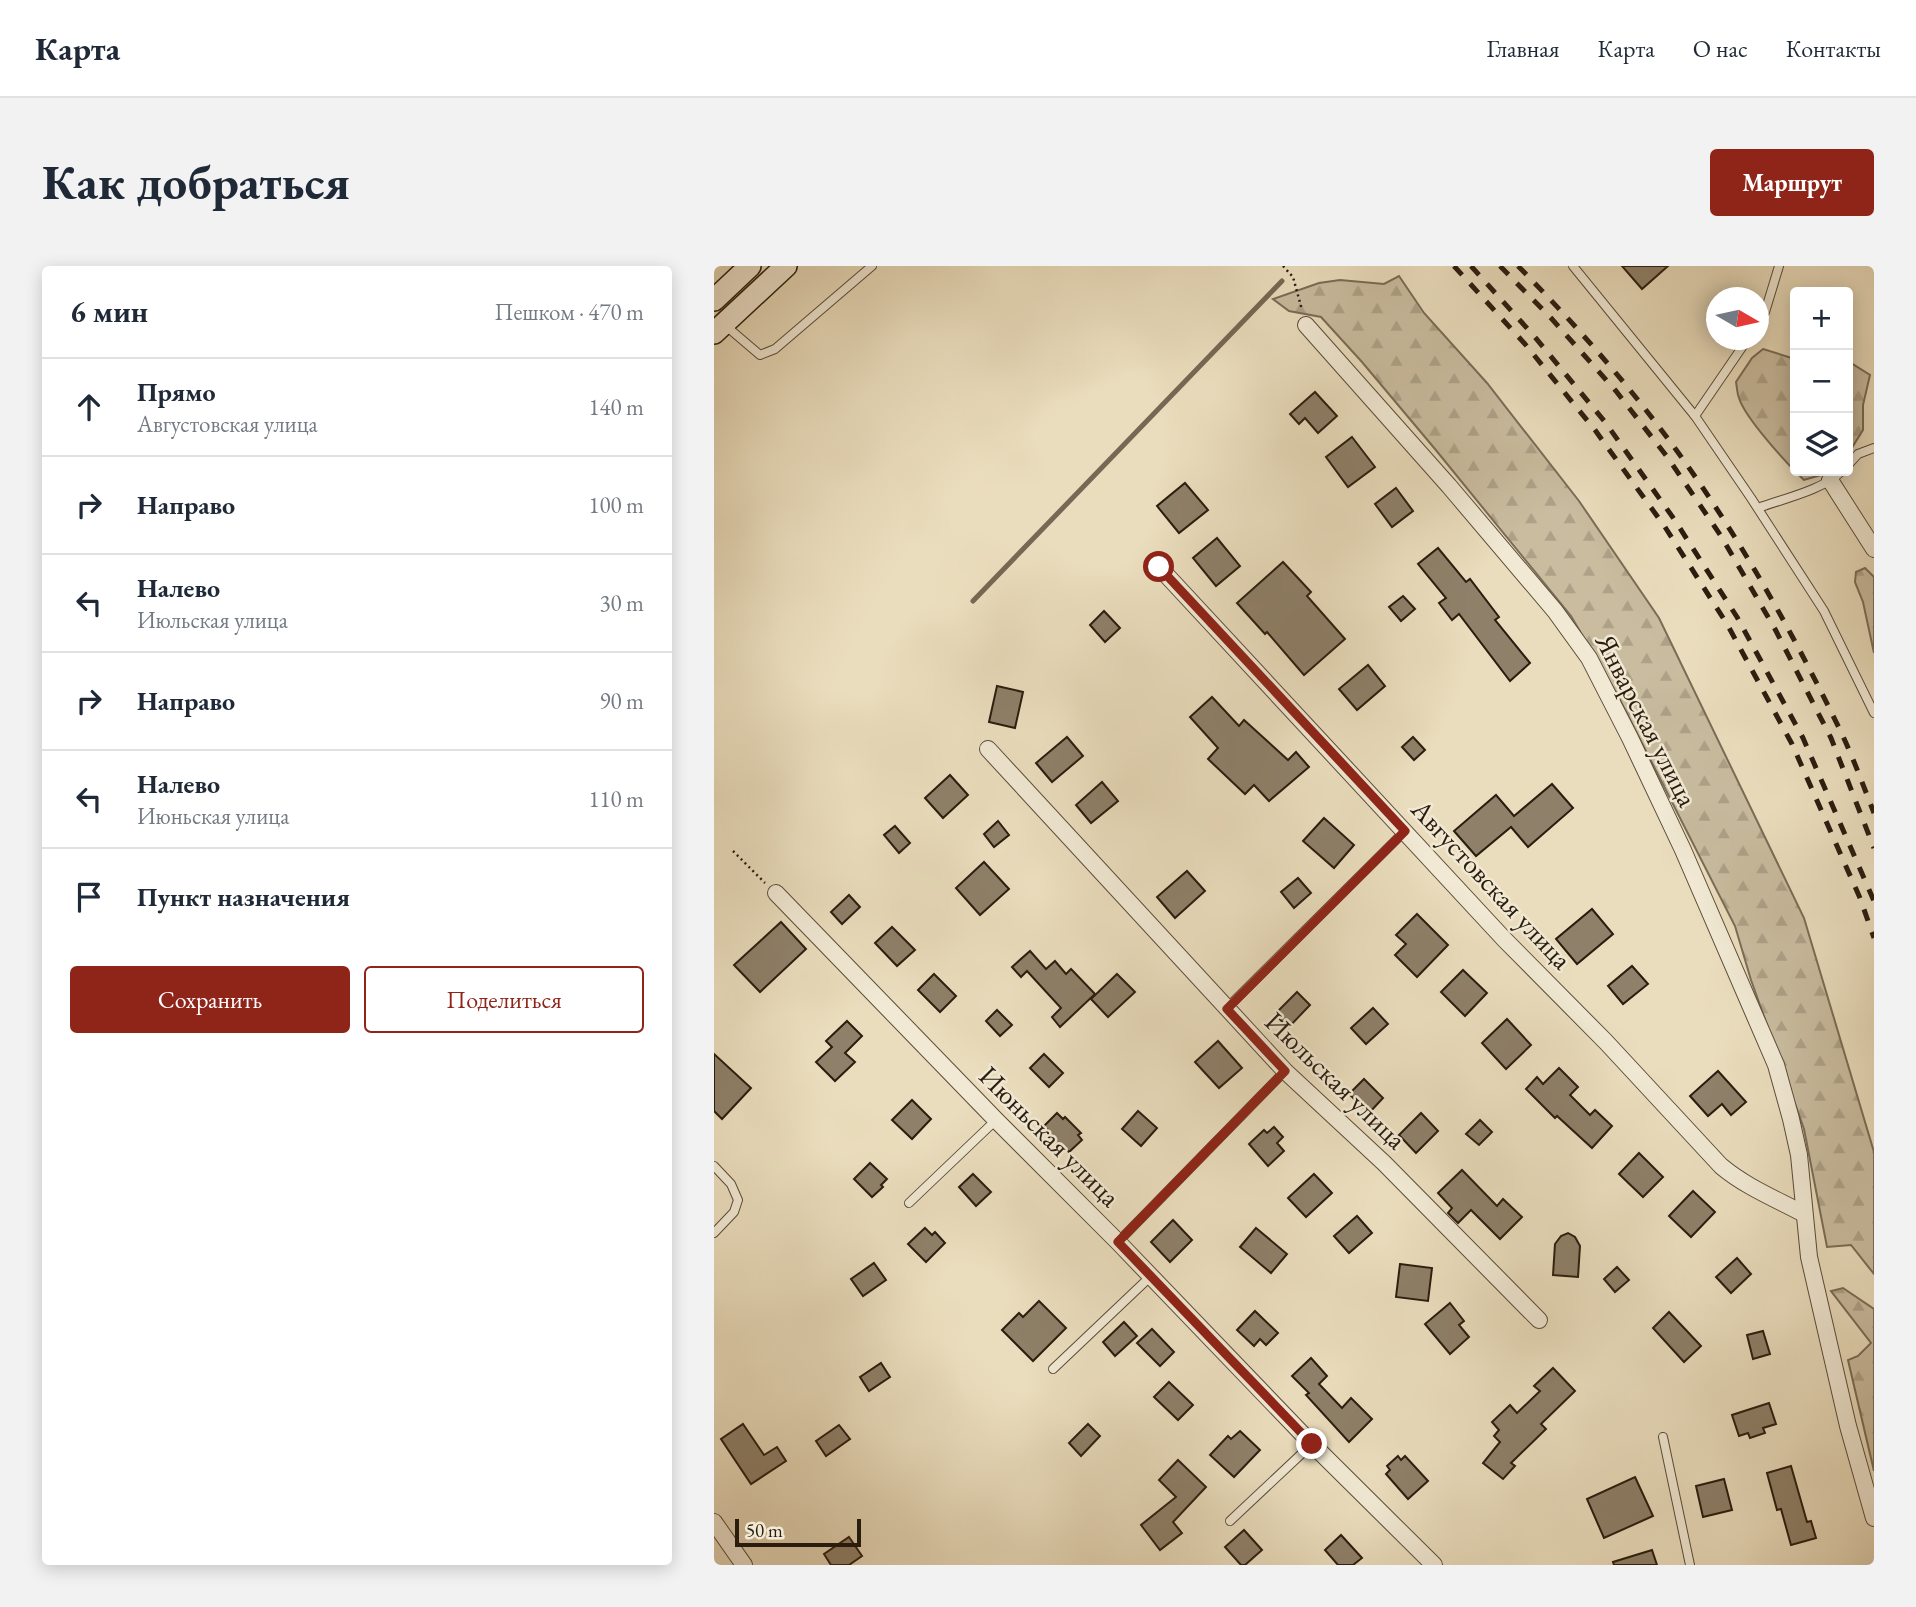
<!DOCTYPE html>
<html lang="ru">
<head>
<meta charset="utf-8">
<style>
  body { margin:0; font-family:"EB Garamond",serif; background:#f2f2f3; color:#1f2937 }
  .controls { position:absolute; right:21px; top:21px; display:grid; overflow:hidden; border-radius:7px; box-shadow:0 4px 18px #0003 }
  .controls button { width:63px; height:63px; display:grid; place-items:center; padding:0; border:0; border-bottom:2px solid #e0e1e3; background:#fff; color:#1f2937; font:35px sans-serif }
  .compass { position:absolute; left:992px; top:21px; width:63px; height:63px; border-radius:50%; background:#fff; box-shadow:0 4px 18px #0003; rotate:99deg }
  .scale { position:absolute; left:21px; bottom:18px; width:126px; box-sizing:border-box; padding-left:7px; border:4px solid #2a1c0f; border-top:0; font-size:19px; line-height:24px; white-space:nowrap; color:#2a1c0f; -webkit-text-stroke:5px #f1e9d4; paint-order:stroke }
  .stop { position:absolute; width:21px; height:21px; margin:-16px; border:5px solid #8f2418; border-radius:50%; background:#fff }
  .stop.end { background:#8f2418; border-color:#fff; box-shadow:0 2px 7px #0008 }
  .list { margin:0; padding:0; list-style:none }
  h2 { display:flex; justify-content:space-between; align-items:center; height:91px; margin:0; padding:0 28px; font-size:30px }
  h2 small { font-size:23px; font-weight:400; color:#747a83 }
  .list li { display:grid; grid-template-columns:46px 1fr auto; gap:21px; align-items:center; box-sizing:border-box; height:98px; padding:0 28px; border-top:2px solid #e0e1e3 }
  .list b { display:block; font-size:26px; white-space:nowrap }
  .list p { margin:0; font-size:23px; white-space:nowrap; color:#747a83 }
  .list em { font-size:23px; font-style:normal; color:#747a83 }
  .actions { display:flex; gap:14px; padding:21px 28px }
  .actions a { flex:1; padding:16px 0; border:2px solid #8f2418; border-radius:7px; text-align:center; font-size:24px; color:#8f2418 }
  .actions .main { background:#8f2418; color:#fff }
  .icon { flex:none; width:38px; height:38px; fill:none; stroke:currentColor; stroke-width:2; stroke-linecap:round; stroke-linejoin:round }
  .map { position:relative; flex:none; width:1160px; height:1299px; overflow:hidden; border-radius:7px }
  header { display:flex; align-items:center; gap:42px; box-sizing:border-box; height:98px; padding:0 35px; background:#fff; border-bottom:2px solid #e0e1e3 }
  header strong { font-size:33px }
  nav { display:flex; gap:38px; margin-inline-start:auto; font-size:24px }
  .intro { display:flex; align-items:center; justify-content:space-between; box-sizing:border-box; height:168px; padding:0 42px }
  h1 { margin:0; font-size:49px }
  .button { padding:18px 32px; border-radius:7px; background:#8f2418; color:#fff; font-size:24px; font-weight:700 }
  main { display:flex; gap:42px; padding:0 42px }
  aside { flex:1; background:#fff; border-radius:7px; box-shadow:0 4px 18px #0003 }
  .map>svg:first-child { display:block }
  .forest { fill:url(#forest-firs); stroke:#7a6c57; stroke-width:2 }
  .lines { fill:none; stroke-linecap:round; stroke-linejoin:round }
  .stream { stroke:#766854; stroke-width:5 }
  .building { fill:#8e8069; stroke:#2a1c0f; stroke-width:2 }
  .lane-casing { stroke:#5a4c3a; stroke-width:10 }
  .street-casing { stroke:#5a4c3a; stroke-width:18 }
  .secondary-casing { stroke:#2a1c0f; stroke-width:24 }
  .path { stroke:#2a1c0f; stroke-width:2.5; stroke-dasharray:2 3.5; stroke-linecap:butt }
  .lane { stroke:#f1e9d4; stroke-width:8 }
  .street { stroke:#f1e9d4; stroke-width:16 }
  .secondary { stroke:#f1e9d4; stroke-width:21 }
  .rail { stroke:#2a1c0f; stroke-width:5; stroke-dasharray:12 12; stroke-linecap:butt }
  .route { stroke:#8f2418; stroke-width:9 }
  .labels { text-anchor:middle; stroke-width:5; stroke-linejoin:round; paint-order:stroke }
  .street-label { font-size:28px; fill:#2a1c0f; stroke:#f1e9d4 }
</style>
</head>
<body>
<header>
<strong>Карта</strong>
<nav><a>Главная</a><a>Карта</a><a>О нас</a><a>Контакты</a></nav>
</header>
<div class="intro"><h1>Как добраться</h1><a class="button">Маршрут</a></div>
<main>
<aside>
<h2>6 мин<small>Пешком · 470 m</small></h2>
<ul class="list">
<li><svg class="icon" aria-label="ahead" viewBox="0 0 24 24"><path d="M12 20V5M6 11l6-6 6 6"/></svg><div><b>Прямо</b><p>Августовская улица</p></div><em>140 m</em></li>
<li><svg class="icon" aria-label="right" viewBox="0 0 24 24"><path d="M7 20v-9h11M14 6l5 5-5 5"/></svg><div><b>Направо</b></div><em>100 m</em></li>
<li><svg class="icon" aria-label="left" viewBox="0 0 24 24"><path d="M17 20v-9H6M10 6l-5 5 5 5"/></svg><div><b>Налево</b><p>Июльская улица</p></div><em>30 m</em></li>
<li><svg class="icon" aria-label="right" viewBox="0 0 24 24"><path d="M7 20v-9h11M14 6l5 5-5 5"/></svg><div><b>Направо</b></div><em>90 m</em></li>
<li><svg class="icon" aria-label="left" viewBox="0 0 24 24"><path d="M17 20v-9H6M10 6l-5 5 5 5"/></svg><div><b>Налево</b><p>Июньская улица</p></div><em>110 m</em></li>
<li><svg class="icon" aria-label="arrive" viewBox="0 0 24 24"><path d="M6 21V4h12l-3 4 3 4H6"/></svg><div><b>Пункт назначения</b></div></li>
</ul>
<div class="actions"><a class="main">Сохранить</a><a>Поделиться</a></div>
</aside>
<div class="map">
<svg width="1160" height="1299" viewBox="0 0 1160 1299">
  <defs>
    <pattern id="forest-firs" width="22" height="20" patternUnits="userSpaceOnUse" patternTransform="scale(1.75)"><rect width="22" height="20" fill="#c9bc9f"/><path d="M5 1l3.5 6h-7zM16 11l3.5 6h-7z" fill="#ada188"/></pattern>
  </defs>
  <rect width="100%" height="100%" fill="#eaddbd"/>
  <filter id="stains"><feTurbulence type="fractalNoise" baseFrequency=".00286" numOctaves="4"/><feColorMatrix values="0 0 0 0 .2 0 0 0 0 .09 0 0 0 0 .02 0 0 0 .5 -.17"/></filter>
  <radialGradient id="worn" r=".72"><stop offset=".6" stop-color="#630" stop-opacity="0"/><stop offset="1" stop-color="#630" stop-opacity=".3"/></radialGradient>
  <g class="forest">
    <polygon points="685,10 710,47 773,117 865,235 945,352 1090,652 1160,886 1160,1008 1137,979 1113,981 1090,863 1037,714 1021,660 903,428 857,350 721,183 648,96 607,51 575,45 559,33 605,17 626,14 670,18"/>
    <path d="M1049,83L1081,93V205H1118L1117,206L1090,214C1074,199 1031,152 1025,132C1023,127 1023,121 1022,116L1038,92Z"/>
    <polygon points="1134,97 1137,97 1156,109 1149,139 1149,164 1134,188"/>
    <polygon points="1151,302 1160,311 1160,387 1149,336 1141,316 1142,306"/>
    <polygon points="1129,1022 1160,1043 1160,1205 1134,1094 1144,1090 1157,1077 1117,1025"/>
  </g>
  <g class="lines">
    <polyline class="stream" points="259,335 568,15"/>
  </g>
  <g class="building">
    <polygon points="908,0 954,0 928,23"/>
    <polygon points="601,126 623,150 604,167 591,152 585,158 576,148"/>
    <polygon points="638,171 661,201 634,221 612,191"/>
    <polygon points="471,217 494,244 465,267 443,240"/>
    <polygon points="682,222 699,245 678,261 661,238"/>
    <polygon points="503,272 526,300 502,320 479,292"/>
    <polygon points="724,282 752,316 756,313 785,351 781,354 816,397 796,415 745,348 738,354 725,337 732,332 704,298"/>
    <polygon points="569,296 597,326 593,330 631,373 590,409 553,366 551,368 523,337"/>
    <polygon points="689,330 701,343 687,355 675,341"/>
    <polygon points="390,345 406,362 391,376 376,359"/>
    <polygon points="654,399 671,420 643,444 625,423"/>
    <polygon points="283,420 309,426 301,462 275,456"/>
    <polygon points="498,431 525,460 530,454 574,494 582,486 595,501 555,535 540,519 531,528 494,493 504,482 476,451"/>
    <polygon points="353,471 369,490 338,516 322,497"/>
    <polygon points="699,471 711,484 700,494 688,481"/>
    <polygon points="236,509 254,529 229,552 211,532"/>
    <polygon points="388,516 404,535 377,557 362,539"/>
    <polygon points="838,518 859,542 814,581 797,561 762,590 740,565 782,529 800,550"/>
    <polygon points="610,552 640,579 620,602 589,575"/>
    <polygon points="284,555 295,569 280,581 270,568"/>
    <polygon points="181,560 196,577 185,587 170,569"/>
    <polygon points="270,596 295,623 266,649 242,622"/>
    <polygon points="473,605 491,625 461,652 443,631"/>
    <polygon points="584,612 597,627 580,642 567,626"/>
    <polygon points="135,629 146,641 128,658 117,646"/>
    <polygon points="878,643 899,668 863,698 842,673"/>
    <polygon points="703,648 734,679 703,711 681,689 692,678 682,669"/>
    <polygon points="67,656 92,683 46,726 20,699"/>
    <polygon points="178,661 201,684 183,700 161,677"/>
    <polygon points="316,685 332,703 341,695 352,708 357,703 381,728 346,761 338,751 347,742 313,705 307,711 298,701"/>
    <polygon points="918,700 934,718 909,738 894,720"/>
    <polygon points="749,704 773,727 751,750 727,726"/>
    <polygon points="220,708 242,730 226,746 204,724"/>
    <polygon points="403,708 421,726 394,751 377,733"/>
    <polygon points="583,726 596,739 574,762 561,748"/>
    <polygon points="659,742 674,758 652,778 637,762"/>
    <polygon points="283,744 298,759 286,770 272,755"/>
    <polygon points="793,753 817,779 792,803 768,777"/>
    <polygon points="133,755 148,770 131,787 141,796 121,815 102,796 118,781 112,775"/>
    <polygon points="504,775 528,802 505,822 481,796"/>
    <polygon points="0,788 37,822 8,853 0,845"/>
    <polygon points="330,788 349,807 335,821 316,802"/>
    <polygon points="845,802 864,821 856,829 876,849 881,844 898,860 878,882 843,850 841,852 812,823 823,811 829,818"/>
    <polygon points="1004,805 1032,836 1017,849 1008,838 994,850 976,830"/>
    <polygon points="650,813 669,832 655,847 635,828"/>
    <polygon points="198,834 217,853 198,873 178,854"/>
    <polygon points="424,845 443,862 427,880 408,863"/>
    <polygon points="343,847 349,853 351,851 367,867 364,869 368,874 355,886 351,882 348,884 333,869 336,866 330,860"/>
    <polygon points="707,847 724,865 702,887 685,869"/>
    <polygon points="766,854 778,866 765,879 752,868"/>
    <polygon points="560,861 569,871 563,877 570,885 554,900 535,878 550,864 553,867"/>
    <polygon points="925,887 949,911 929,931 905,908"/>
    <polygon points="156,897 173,913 167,919 169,921 158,931 140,913"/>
    <polygon points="748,904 783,940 789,933 808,951 786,973 757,944 744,957 734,947 738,942 724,927"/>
    <polygon points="259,908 277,926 262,940 245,921"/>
    <polygon points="600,908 618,927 592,951 574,932"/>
    <polygon points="979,925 1001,946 977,971 955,950"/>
    <polygon points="643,950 658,967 635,987 620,970"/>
    <polygon points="459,954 478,974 456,996 437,976"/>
    <polygon points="211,962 218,969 221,966 231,977 212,996 194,978"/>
    <polygon points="542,962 573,988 557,1007 526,981"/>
    <polygon points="854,967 861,971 866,980 864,1011 839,1009 841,978 847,970"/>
    <polygon points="1023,992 1037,1008 1017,1027 1002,1011"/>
    <polygon points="160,997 172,1014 149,1030 137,1013"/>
    <polygon points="686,998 718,1002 714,1035 682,1031"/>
    <polygon points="903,1001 915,1014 901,1026 890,1013"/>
    <polygon points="325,1035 352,1062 319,1095 288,1064 305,1047 309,1051"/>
    <polygon points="736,1037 750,1055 745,1059 755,1071 736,1088 711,1058"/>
    <polygon points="541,1045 564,1067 552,1079 546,1073 540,1080 523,1064"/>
    <polygon points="955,1046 987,1080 970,1096 939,1062"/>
    <polygon points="410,1056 423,1070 401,1090 389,1076"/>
    <polygon points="438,1063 460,1086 446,1100 423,1077"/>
    <polygon points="1049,1065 1056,1088 1039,1093 1033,1069"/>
    <polygon points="597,1092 613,1110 605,1118 628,1142 637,1132 658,1153 635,1176 592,1129 595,1127 578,1110"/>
    <polygon points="167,1097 176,1111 155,1125 146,1111"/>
    <polygon points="839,1102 861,1125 827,1158 832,1163 797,1197 801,1200 789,1213 769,1197 786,1176 780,1170 785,1164 778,1156 796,1139 803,1147 826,1125 820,1120"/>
    <polygon points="455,1116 479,1139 464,1154 440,1131"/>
    <polygon points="1055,1137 1062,1158 1049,1162 1051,1167 1036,1172 1034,1167 1025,1170 1018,1149"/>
    <polygon points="29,1158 50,1189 63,1181 72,1195 37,1218 7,1173"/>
    <polygon points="374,1158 386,1170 367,1190 355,1177"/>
    <polygon points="125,1159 136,1173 112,1190 102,1175"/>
    <polygon points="526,1165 546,1184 520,1211 496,1189 514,1170 517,1173"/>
    <polygon points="684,1190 687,1194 691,1190 714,1215 694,1233 672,1208 676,1204 673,1200"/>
    <polygon points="464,1194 492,1221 459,1256 468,1267 446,1284 427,1259 462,1231 445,1214"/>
    <polygon points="1077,1200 1093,1256 1097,1255 1102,1272 1077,1279 1067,1243 1063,1244 1053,1207"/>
    <polygon points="921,1211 939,1250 890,1272 873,1233"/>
    <polygon points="1010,1213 1018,1244 989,1251 982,1220"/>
    <polygon points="530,1264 548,1284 531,1299 527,1299 511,1281"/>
    <polygon points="627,1269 648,1292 639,1299 624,1299 611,1284"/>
    <polygon points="135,1271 148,1290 135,1299 117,1299 110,1288"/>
    <polygon points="938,1284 943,1299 900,1299 899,1296"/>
  </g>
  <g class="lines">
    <g class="lane-casing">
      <g id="lane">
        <polyline points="859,0 981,150 1037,232 1110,345 1160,447"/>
        <polyline points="1044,56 1051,46 1065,0"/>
        <polyline points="12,60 46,89 61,83 158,0"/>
        <polyline points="981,150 1033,74"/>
        <polyline points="1134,199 1144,188 1160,182"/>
        <path d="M1044,242C1071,232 1107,225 1128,205"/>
        <polyline points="513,742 691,565"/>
        <polyline points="0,900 17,918 24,934 20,946 0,967"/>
        <polyline points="195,937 282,854"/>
        <polyline points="404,976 571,805"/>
        <polyline points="339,1103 437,1010"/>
        <polyline points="949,1171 976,1299"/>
        <polyline points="516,1255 598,1178"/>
      </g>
    </g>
    <g class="street-casing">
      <g id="street">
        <polyline points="592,59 735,220 841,345 875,392 916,472 969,584 1062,799 1077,853 1085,889 1095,991 1134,1160 1160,1252"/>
        <polyline points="1116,214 1160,283"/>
        <path d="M445,301L790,673L892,776L1007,900C1032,921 1062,933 1090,948"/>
        <polyline points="274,483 571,805 670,897 825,1054"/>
        <polyline points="62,627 282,854 404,976 598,1178 720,1299"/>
        <polyline points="0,1256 30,1299"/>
      </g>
    </g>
    <g class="secondary-casing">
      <g id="secondary">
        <polyline points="0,34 36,0"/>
        <polyline points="0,67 72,0"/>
      </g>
    </g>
    <g class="path">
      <polyline points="569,0 579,11 588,44"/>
      <polyline points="19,585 51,617"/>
    </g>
    <use href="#lane" class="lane"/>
    <use href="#street" class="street"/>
    <use href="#secondary" class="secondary"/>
    <g class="rail">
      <polyline points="740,0 811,78 881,164 951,261 1013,358 1078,478 1146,632 1160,672"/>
      <polyline points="757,0 820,70 891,156 960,253 1023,351 1089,472 1160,635"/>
      <polyline points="786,0 837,52 902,125 954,192 1007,270 1061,363 1117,472 1160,582"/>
      <path d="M804,0C861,58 915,119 963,185C1026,272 1079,367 1126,464C1139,491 1149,519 1160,547"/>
    </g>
  </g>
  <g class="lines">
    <polyline class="route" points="445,301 691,565 513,743 571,805 404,976 598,1178"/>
  </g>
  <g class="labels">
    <g class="street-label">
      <text transform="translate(933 454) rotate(63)" y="10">Январская улица</text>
      <text transform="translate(778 618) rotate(47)" y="10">Августовская улица</text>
      <text transform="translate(622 814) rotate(44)" y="10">Июльская улица</text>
      <text transform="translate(336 870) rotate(45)" y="10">Июньская улица</text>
    </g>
  </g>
  <rect width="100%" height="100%" filter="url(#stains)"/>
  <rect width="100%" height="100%" fill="url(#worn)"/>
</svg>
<div class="controls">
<button>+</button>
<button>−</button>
<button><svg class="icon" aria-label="layers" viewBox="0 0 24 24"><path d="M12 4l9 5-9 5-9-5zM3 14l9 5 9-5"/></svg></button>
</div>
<svg class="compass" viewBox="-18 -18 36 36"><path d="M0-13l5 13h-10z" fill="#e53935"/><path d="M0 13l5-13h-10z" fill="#747a83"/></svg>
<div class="scale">50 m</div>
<div class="stop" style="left:445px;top:301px"></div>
<div class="stop end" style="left:598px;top:1178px"></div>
</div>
</main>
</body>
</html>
